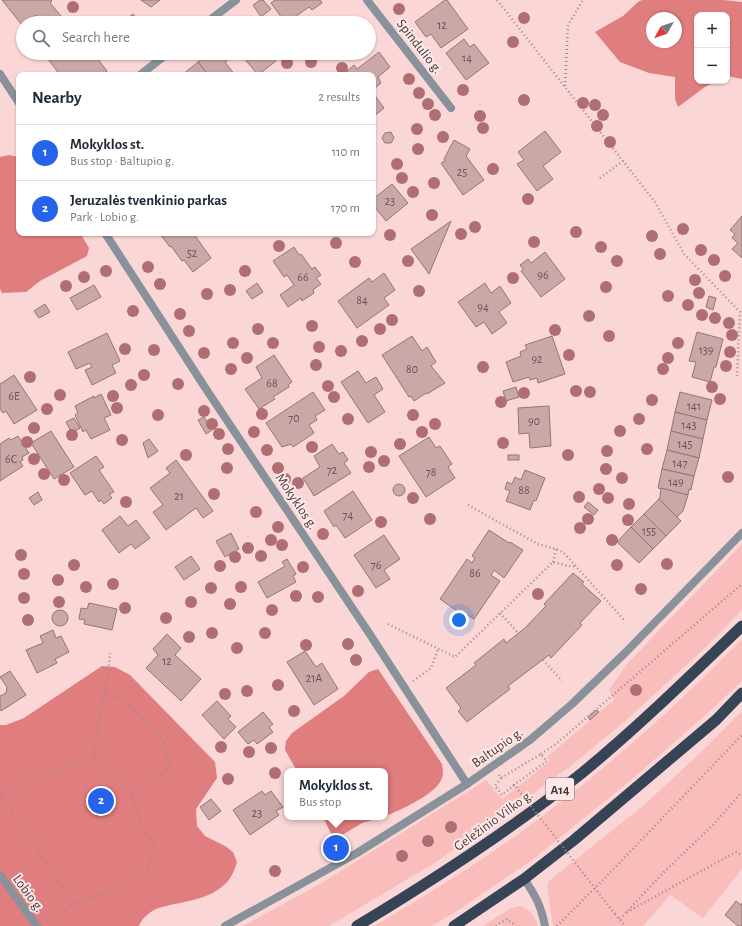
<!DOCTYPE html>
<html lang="en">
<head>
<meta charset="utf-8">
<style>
  body { margin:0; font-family:"Alegreya Sans",sans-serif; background:#f6f6f7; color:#1f2937 }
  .controls { position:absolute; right:12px; top:12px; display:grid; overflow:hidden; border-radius:8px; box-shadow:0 1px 3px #0004 }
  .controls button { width:36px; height:36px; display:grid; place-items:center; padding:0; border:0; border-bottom:1px solid #e0e1e3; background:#fff; color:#1f2937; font:20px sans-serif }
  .compass { position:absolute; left:646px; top:12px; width:36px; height:36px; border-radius:50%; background:#fff; box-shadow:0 1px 3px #0004; rotate:230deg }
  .you { position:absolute; left:459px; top:620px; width:14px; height:14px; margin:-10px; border:3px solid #fff; border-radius:50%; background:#1a73e8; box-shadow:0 0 0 6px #1a73e833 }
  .badge { display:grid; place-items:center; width:26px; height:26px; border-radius:50%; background:#2563eb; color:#fff; font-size:13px; font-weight:700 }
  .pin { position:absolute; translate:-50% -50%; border:2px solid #fff; box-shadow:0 1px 4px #0006 }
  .popup { position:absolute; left:284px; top:768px; width:104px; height:52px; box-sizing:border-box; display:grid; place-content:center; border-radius:8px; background:#fff; filter:drop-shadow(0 1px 3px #0005); font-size:13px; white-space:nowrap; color:#747a83 }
  .popup b { font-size:15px; color:#1f2937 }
  .popup::after { content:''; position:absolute; left:50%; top:100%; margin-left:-8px; border:8px solid transparent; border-top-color:#fff }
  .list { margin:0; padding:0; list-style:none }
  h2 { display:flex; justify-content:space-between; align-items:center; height:52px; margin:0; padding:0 16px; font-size:17px }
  h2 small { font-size:13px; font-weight:400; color:#747a83 }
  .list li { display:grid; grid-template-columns:26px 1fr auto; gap:12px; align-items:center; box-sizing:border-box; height:56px; padding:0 16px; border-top:1px solid #e0e1e3 }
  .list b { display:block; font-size:15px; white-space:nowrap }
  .list p { margin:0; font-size:13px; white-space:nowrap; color:#747a83 }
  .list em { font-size:13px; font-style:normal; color:#747a83 }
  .icon { flex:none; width:22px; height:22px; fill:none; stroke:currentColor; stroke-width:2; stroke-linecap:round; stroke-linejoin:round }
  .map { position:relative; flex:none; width:742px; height:926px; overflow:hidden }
  .search { position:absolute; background:#fff; box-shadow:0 1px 3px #0004; left:16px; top:16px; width:360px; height:44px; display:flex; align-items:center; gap:10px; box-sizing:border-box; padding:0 14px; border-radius:22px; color:#747a83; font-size:15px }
  .panel { position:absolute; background:#fff; box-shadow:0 1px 3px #0004; left:16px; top:72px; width:360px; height:164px; border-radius:8px }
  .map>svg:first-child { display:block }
  .green { fill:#f9bdbc }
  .forest { fill:#e07d7e; fill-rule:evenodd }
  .building { fill:#c9a8a7; stroke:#957675 }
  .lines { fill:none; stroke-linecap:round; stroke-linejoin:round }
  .path { stroke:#a28989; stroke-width:2.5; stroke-dasharray:1 3; stroke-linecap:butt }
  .minor { stroke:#89919b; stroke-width:8 }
  .tertiary { stroke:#89919b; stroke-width:8 }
  .trunk { stroke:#374456; stroke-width:11 }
  .path-bridge { stroke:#a28989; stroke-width:2.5; stroke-dasharray:1 3; stroke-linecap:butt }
  .tree { fill:#af6e74 }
  .labels { text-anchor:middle; stroke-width:4; stroke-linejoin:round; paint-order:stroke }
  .number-label { font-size:12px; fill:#675454 }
  .shield { fill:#fee8e8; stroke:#7d6d6d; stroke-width:1 }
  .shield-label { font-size:13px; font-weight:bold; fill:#463838 }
  .street-label { font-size:14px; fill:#463838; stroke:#fee8e8 }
</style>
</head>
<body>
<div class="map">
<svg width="742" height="926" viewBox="0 0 742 926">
  <rect width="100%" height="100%" fill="#fad7d6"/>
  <g class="green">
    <polygon points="742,544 742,610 705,648 624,722 573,764 510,811 433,864 329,926 243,926 320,884 486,780 502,799 550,761 547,757 614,700 609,690 627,664"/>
    <path d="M742,639V681L709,712L631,780L532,860L457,911L432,926H374C422,898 469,869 514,837C596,778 672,711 742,639Z"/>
    <polygon points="742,711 742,869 703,918 670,895 643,926 553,926 547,886 550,880 644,805 698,755"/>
    <path d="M520,906C532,912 534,913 538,926H503L501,923L496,926H483L511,908Z"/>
  </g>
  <g class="forest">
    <path d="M642,0H723L742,2V79L727,76V15H697V81H717L705,87L678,107L675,99V77L649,73L620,62L595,32L623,16L638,2ZM652,18H676V42H652Z"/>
    <polygon points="9,155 19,157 19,233 80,233 89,248 87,256 40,281 26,292 2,293 0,289 0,157"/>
    <path d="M102,666L115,667L130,675L215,762L217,778L196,809L197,826L205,836L225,846L233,852L237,862C235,869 232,876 228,881C211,901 181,901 159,908C151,910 141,919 139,926H0V725H6L24,718Z"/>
    <path d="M378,669L442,764C443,771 444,776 440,782C433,795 399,811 385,816V771H297L285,750L286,741L292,733L344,696L369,672Z"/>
    <polygon points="323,817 383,817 362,823 334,840"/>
  </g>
  <g class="building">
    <polygon points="2,0 51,0 52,1 50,3 67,23 42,23 36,15 25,23 23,23 22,25"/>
    <polygon points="141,0 160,0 151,7"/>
    <polygon points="260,0 263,0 271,9 261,17 253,5"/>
    <polygon points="275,0 320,0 322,3 312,10 309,7 292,19 291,18 285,22 271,3"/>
    <polygon points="445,0 447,0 468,29 441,48 431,34 426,37 415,22"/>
    <polygon points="133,14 140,23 121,23"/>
    <polygon points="464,39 470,47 474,44 489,63 466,80 446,53"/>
    <polygon points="379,52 390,67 378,77 381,83 375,88 376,89 373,92 373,75 348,75 349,74 347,71 354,65 357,69"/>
    <polygon points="48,53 93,53 107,71 103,75 60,75 45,55"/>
    <polygon points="210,53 227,53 231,57 225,62 235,75 208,75 198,62"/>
    <polygon points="235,53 278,53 272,57 276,61 258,75 243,57 240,60"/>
    <polygon points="198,62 208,75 182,75"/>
    <polygon points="373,93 384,108 373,117"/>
    <polygon points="545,131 561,152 543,166 553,179 537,191 517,164 524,160 518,152"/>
    <polygon points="391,132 394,138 391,143 385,143 382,138 385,133"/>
    <polygon points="454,140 470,149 466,156 484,180 463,195 441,163 445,161 444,159"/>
    <polygon points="392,184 408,203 386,221 373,205 373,199"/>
    <polygon points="742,216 742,258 732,249 738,243 732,238 735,234 730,230"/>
    <polygon points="451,221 429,274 411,249"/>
    <polygon points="159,233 193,233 211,258 193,272 184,260 182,261 171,246 170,247"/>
    <polygon points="294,247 299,255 301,254 312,269 315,267 321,275 316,278 321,284 313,290 314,293 302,301 301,298 288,307 280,295 294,285 287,275 284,277 273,261"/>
    <polygon points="545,252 565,279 541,297 521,271 523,269 520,265 528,259 531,263"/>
    <polygon points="384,273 395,290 384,298 389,305 357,328 338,301 369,278 372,282"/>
    <polygon points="257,283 263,292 252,299 246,291"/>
    <polygon points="485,283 491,293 500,286 511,303 499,312 507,323 492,334 484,322 476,327 458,302"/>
    <polygon points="94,285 101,297 77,310 70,298"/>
    <polygon points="709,296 716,298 713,310 706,307"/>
    <polygon points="45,304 50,312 39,318 34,311"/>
    <polygon points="697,332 723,339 716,367 714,367 710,382 692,377 696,362 689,361"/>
    <polygon points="107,333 120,361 112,365 116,373 92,385 85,370 92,367 90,363 76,369 68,352"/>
    <polygon points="412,336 422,351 427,347 436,362 431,366 445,383 427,394 426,393 414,401 411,396 409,397 382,355"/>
    <polygon points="552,336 565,374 538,383 537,378 530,380 529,377 513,382 506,362 521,356 520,352 527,349 525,345"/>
    <polygon points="274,355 292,382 288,385 289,387 273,397 275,399 259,409 245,389 262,378 256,367"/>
    <polygon points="358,371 366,383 376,377 383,389 374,395 385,412 368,423 341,382"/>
    <polygon points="14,375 37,410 14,424 6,411 3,413 0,409 0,384"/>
    <polygon points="516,387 519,397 506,401 503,391"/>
    <polygon points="313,392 325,410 315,416 317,420 309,425 314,433 293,447 291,444 282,447 266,423"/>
    <polygon points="680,392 712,400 707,420 675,412"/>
    <polygon points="101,394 111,415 104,418 110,430 91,439 86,430 83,432 75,415 78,413 75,406 94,396 94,398"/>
    <polygon points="549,406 551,446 530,448 529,433 519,434 518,408"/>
    <polygon points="675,412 707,420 703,439 671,431"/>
    <polygon points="204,417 212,430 206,434 198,420"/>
    <polygon points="74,418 80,428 72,433 66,422"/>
    <polygon points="51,431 74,467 54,479 31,443"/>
    <polygon points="671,431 703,439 699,458 667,450"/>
    <polygon points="18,436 29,453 22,457 23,460 20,462 23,466 0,481 0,444 9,438 11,440"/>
    <polygon points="429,437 436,448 440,446 452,464 448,467 455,478 426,497 399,456"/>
    <polygon points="149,439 158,451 148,458 143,443"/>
    <polygon points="332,444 339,454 343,452 348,460 344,463 351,473 314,496 303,478 320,467 314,456"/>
    <polygon points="667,450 699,458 694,476 662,469"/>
    <rect x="508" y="455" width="11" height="5"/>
    <polygon points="96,456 104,467 99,470 114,492 109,494 112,498 104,504 101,500 99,502 92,491 85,495 70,473"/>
    <polygon points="176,460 213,511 203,518 196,508 166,530 153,512 163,505 150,488 170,473 166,468"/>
    <polygon points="662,469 694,476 691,490 689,489 688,495 658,488"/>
    <polygon points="525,470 545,478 536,501 534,500 530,510 506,501 510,491 505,489 507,482 512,484 515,477 521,480"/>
    <circle cx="399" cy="490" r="6"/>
    <polygon points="661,488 688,495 683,511 677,517 659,499 660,497"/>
    <polygon points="353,491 372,520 345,538 336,525 334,527 324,511"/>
    <polygon points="38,492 42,500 34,505 29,498"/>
    <polygon points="659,499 681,521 666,536 644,514"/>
    <polygon points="588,502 598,510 594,515 584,507"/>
    <polygon points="644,514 666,536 653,549 631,527"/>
    <polygon points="120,516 128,526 136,520 150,538 135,549 131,544 119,553 102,530"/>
    <polygon points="631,527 653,549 639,563 617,542"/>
    <polygon points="489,530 509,543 510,542 523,550 504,578 494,570 491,575 500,581 474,619 461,611 460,613 440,599 467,559 472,563 475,558 472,556"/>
    <polygon points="231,533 239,549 225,557 216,541"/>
    <polygon points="384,535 400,559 384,570 390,579 376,588 354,555"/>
    <polygon points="191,556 200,569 184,580 175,567"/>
    <polygon points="287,559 296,574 293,576 296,582 267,598 258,582 285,566 282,562"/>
    <polygon points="573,573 584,582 582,584 601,601 580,623 582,625 551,658 549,655 508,686 510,689 467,722 458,711 461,708 446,688 476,665 474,663 504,639 506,643 525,628 546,606 544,604"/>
    <polygon points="89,603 117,609 112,630 84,624 85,620 79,619 81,608 87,609"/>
    <circle cx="60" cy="618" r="8"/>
    <polygon points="53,630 56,638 61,636 69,652 55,659 57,663 37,673 26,650 43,643 40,636"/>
    <polygon points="167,634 181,648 175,655 201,679 181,701 146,668 158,655 153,649"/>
    <polygon points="305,651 316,667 322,663 338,689 314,705 287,662"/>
    <polygon points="10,671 26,695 1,711 0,709 0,696 6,693 7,687 0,677"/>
    <polygon points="217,701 231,716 228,719 236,727 224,739 202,715"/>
    <polygon points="596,710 599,712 590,720 588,717"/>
    <polygon points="263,712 273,724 269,727 273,732 257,744 254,740 248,744 238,732"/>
    <polygon points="262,791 265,795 271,791 283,807 276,811 279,815 250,835 233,810"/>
    <polygon points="211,799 221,811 209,820 200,807"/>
    <polygon points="736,901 741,905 742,903 742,926 738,926 725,915"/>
  </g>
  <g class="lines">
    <g class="path">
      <polyline points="497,0 655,202 684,254 740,312 737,376"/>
      <polyline points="565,86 568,25 583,0"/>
      <polyline points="600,178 623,161"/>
      <polyline points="468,505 538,544 556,549 563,552 625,621"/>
      <polyline points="553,562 556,549"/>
      <polyline points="500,613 518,633"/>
      <polyline points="388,624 455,657 553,562 568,566 575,566"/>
      <polyline points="543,660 562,681"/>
      <polyline points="413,681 431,668 438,649"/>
      <polyline points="104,694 122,699 162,737 170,767 131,793"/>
      <polyline points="541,754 556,744 742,584"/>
      <polyline points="499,775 501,778 541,754 547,761 514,785 516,787"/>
      <polyline points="501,778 495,786 502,795 514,785"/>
      <polyline points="0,793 72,904"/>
      <polyline points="1,793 94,757"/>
      <polyline points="627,912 736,852 742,855"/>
      <polyline points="615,914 625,926"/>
      <polyline points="620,919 662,874 713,825 742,792"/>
      <polyline points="47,920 72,904 127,884 147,869 154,845 139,821 131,793 94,757 100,713 108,675 110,653"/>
      <polyline points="496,926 507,919 516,926"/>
      <polyline points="557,926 604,879 742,735"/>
    </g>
    <g class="minor">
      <polyline points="367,0 451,108"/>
      <polyline points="206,23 236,0"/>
      <polyline points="0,74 19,103"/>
      <polyline points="140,75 168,53"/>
      <polyline points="105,233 208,392 371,636 467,784"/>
      <polyline points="0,875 37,926"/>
      <path d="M524,879C536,896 541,906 545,926"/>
    </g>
    <polyline class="tertiary" points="225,926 357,853 467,784 530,740 572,704 626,652 742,533"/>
    <g class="trunk">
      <path d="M357,926C435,879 511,830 582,773C638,727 690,676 742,626"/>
      <polyline points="454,926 524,879 574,840 716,720 742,693"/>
    </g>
    <polyline class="path-bridge" points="516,787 615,914"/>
  </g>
  <g class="tree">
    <circle cx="73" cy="7" r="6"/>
    <circle cx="399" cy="9" r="6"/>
    <circle cx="524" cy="18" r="6"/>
    <circle cx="513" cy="42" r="6"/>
    <circle cx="311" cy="62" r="6"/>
    <circle cx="287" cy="63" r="6"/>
    <circle cx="342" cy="68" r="6"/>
    <circle cx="409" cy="79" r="6"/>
    <circle cx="463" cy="90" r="6"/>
    <circle cx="419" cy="93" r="6"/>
    <circle cx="524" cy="100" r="6"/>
    <circle cx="583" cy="103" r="6"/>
    <circle cx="428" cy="104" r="6"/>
    <circle cx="595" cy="105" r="6"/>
    <circle cx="435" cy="115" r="6"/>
    <circle cx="603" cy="115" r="6"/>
    <circle cx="480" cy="116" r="6"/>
    <circle cx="597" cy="126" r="6"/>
    <circle cx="483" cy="128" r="6"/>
    <circle cx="417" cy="129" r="6"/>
    <circle cx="443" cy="137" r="6"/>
    <circle cx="610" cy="142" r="6"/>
    <circle cx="418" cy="149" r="6"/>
    <circle cx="397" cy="164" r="6"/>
    <circle cx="493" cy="169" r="6"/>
    <circle cx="402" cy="178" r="6"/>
    <circle cx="434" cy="183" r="6"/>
    <circle cx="413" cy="192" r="6"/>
    <circle cx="528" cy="199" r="6"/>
    <circle cx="432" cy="215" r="6"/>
    <circle cx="475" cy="227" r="6"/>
    <circle cx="683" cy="229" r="6"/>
    <circle cx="576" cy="232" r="6"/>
    <circle cx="461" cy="234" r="6"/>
    <circle cx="390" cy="235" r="6"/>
    <circle cx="652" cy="236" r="6"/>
    <circle cx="534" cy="242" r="6"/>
    <circle cx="336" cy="243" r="6"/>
    <circle cx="279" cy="246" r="6"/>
    <circle cx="601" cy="247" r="6"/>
    <circle cx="701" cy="250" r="6"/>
    <circle cx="660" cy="254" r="6"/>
    <circle cx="714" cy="260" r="6"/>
    <circle cx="408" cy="261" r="6"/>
    <circle cx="617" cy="261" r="6"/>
    <circle cx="355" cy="262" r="6"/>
    <circle cx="148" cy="267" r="6"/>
    <circle cx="106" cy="271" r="6"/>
    <circle cx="245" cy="271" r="6"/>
    <circle cx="725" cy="276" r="6"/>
    <circle cx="84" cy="277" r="6"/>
    <circle cx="513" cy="278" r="6"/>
    <circle cx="695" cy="280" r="6"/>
    <circle cx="160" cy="284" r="6"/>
    <circle cx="66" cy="286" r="6"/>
    <circle cx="606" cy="287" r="6"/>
    <circle cx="230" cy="290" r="6"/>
    <circle cx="419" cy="291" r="6"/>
    <circle cx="699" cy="293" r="6"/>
    <circle cx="207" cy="294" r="6"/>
    <circle cx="668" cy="296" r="6"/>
    <circle cx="688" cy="305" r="6"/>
    <circle cx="133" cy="311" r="6"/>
    <circle cx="180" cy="314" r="6"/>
    <circle cx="702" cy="315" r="6"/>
    <circle cx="589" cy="316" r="6"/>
    <circle cx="715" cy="318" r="6"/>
    <circle cx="392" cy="320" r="6"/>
    <circle cx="729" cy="323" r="6"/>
    <circle cx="312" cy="326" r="6"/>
    <circle cx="258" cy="329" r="6"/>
    <circle cx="380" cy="329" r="6"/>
    <circle cx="555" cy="330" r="6"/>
    <circle cx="189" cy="331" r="6"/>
    <circle cx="732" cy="335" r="6"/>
    <circle cx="609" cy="336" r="6"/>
    <circle cx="362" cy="341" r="6"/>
    <circle cx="233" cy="343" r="6"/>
    <circle cx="273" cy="343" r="6"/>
    <circle cx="678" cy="343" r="6"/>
    <circle cx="319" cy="347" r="6"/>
    <circle cx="125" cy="349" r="6"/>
    <circle cx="154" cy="350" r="6"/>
    <circle cx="341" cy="351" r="6"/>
    <circle cx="730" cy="352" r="6"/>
    <circle cx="204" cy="353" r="6"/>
    <circle cx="569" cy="355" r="6"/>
    <circle cx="247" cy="358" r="6"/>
    <circle cx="668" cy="358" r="6"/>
    <circle cx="316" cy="365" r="6"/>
    <circle cx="726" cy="366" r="6"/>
    <circle cx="483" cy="367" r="6"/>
    <circle cx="231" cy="369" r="6"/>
    <circle cx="663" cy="369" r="6"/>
    <circle cx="144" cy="375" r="6"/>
    <circle cx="30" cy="377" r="6"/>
    <circle cx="178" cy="384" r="6"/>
    <circle cx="131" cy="385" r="6"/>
    <circle cx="328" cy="386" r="6"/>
    <circle cx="712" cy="387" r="6"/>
    <circle cx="576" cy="391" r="6"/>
    <circle cx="590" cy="392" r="6"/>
    <circle cx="524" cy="393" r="6"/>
    <circle cx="60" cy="395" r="6"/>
    <circle cx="113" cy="396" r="6"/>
    <circle cx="334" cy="397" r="6"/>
    <circle cx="720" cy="399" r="6"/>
    <circle cx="652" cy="400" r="6"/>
    <circle cx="501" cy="402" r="6"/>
    <circle cx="117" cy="408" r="6"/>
    <circle cx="47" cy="409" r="6"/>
    <circle cx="204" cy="411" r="6"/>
    <circle cx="262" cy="414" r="6"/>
    <circle cx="158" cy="415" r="6"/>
    <circle cx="413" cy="415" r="6"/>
    <circle cx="348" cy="419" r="6"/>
    <circle cx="639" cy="419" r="6"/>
    <circle cx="212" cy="424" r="6"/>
    <circle cx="435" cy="424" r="6"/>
    <circle cx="34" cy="428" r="6"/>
    <circle cx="620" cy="431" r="6"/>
    <circle cx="254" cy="432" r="6"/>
    <circle cx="422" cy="432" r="6"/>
    <circle cx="219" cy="434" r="6"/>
    <circle cx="72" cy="435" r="6"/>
    <circle cx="122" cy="440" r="6"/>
    <circle cx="27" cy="442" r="6"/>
    <circle cx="503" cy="443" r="6"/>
    <circle cx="400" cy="444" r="6"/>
    <circle cx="312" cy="447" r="6"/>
    <circle cx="228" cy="449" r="6"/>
    <circle cx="647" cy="449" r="6"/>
    <circle cx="267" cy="450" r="6"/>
    <circle cx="607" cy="451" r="6"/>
    <circle cx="371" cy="452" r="6"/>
    <circle cx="186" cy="455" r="6"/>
    <circle cx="568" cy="455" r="6"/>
    <circle cx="34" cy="459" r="6"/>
    <circle cx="384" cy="461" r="6"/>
    <circle cx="369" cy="467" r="6"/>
    <circle cx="227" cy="468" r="6"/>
    <circle cx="278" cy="468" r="6"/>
    <circle cx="606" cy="469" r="6"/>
    <circle cx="44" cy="474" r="6"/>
    <circle cx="728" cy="477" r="6"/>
    <circle cx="622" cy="478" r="6"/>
    <circle cx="285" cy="479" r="6"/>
    <circle cx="64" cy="480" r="6"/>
    <circle cx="298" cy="483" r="6"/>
    <circle cx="599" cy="489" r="6"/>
    <circle cx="214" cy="494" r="6"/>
    <circle cx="579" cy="497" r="6"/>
    <circle cx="413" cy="498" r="6"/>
    <circle cx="608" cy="498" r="6"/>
    <circle cx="126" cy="502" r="6"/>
    <circle cx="629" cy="504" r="6"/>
    <circle cx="256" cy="512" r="6"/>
    <circle cx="430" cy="519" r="6"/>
    <circle cx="588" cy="519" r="6"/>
    <circle cx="628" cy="520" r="6"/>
    <circle cx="381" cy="522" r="6"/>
    <circle cx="278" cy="527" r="6"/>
    <circle cx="580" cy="528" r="6"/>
    <circle cx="323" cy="534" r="6"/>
    <circle cx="271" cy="540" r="6"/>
    <circle cx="612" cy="540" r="6"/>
    <circle cx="282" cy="545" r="6"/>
    <circle cx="248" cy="548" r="6"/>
    <circle cx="21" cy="555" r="6"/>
    <circle cx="261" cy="556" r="6"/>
    <circle cx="235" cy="557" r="6"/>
    <circle cx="667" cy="564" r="6"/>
    <circle cx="74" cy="565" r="6"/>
    <circle cx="617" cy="565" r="6"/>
    <circle cx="220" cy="566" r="6"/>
    <circle cx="303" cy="567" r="6"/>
    <circle cx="24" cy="574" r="6"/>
    <circle cx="58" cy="580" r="6"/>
    <circle cx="113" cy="584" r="6"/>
    <circle cx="86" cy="587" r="6"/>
    <circle cx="241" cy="587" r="6"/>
    <circle cx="211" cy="588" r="6"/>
    <circle cx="641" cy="589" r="6"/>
    <circle cx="358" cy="591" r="6"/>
    <circle cx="538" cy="594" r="6"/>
    <circle cx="296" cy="596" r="6"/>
    <circle cx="318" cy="597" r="6"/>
    <circle cx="24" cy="598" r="6"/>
    <circle cx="59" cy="602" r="6"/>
    <circle cx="191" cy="602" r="6"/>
    <circle cx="230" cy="604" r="6"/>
    <circle cx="125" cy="608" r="6"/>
    <circle cx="272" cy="610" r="6"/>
    <circle cx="166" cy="618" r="6"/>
    <circle cx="28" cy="620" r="6"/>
    <circle cx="212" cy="633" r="6"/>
    <circle cx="265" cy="633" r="6"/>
    <circle cx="189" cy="637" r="6"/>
    <circle cx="348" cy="644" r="6"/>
    <circle cx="306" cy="645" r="6"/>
    <circle cx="237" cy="648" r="6"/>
    <circle cx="356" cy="660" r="6"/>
    <circle cx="278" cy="685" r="6"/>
    <circle cx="636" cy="690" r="6"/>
    <circle cx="247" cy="691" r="6"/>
    <circle cx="225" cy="694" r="6"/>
    <circle cx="294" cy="711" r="6"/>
    <circle cx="221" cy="747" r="6"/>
    <circle cx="271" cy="748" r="6"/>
    <circle cx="249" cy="752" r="6"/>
    <circle cx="275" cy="773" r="6"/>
    <circle cx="228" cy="779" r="6"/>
    <circle cx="451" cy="827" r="6"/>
    <circle cx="428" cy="841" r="6"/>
    <circle cx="402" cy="856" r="6"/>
    <circle cx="275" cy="871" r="6"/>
  </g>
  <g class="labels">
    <g class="number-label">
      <text x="442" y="29">12</text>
      <text x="467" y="62">14</text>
      <text x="462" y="176">25</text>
      <text x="390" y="205">23</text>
      <text x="192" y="257">52</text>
      <text x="543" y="279">96</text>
      <text x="303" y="281">66</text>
      <text x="362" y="304">84</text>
      <text x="483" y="311">94</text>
      <text x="706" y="354">139</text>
      <text x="537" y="363">92</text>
      <text x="412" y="373">80</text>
      <text x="272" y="387">68</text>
      <text x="14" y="400">6E</text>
      <text x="694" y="410">141</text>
      <text x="294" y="422">70</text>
      <text x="534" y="425">90</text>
      <text x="689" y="429">143</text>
      <text x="685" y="448">145</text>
      <text x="11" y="463">6C</text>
      <text x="680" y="467">147</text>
      <text x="332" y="474">72</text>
      <text x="431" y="476">78</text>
      <text x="676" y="486">149</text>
      <text x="524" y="494">88</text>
      <text x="179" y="500">21</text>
      <text x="348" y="519">74</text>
      <text x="649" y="535">155</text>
      <text x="376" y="569">76</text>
      <text x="475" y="577">86</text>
      <text x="167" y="665">12</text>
      <text x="314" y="682">21A</text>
      <text x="257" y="817">23</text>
    </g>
    <rect class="shield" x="546" y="778" width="28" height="22" rx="3"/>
    <g class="shield-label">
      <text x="560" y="794">A14</text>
    </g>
    <g class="street-label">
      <text transform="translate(420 46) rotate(52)" y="5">Spindulio g.</text>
      <text transform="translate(297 501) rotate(56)" y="5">Mokyklos g.</text>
      <text transform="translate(497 747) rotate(-35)" y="5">Baltupio g.</text>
      <text transform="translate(493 820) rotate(-36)" y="5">Geležinio Vilko g.</text>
      <text transform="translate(29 893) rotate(54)" y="5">Lobio g.</text>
    </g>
  </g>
</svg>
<div class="controls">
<button>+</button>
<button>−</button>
</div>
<svg class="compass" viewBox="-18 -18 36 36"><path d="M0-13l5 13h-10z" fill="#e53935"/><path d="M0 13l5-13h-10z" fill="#747a83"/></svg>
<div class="you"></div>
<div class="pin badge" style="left:336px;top:848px">1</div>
<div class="popup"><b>Mokyklos st.</b>Bus stop</div>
<div class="pin badge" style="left:101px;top:801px">2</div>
<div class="search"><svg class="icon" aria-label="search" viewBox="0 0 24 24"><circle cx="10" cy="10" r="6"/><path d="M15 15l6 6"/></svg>Search here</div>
<section class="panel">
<h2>Nearby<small>2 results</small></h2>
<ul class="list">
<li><span class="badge">1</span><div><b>Mokyklos st.</b><p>Bus stop · Baltupio g.</p></div><em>110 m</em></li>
<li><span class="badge">2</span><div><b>Jeruzalės tvenkinio parkas</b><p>Park · Lobio g.</p></div><em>170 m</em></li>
</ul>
</section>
</div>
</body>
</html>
